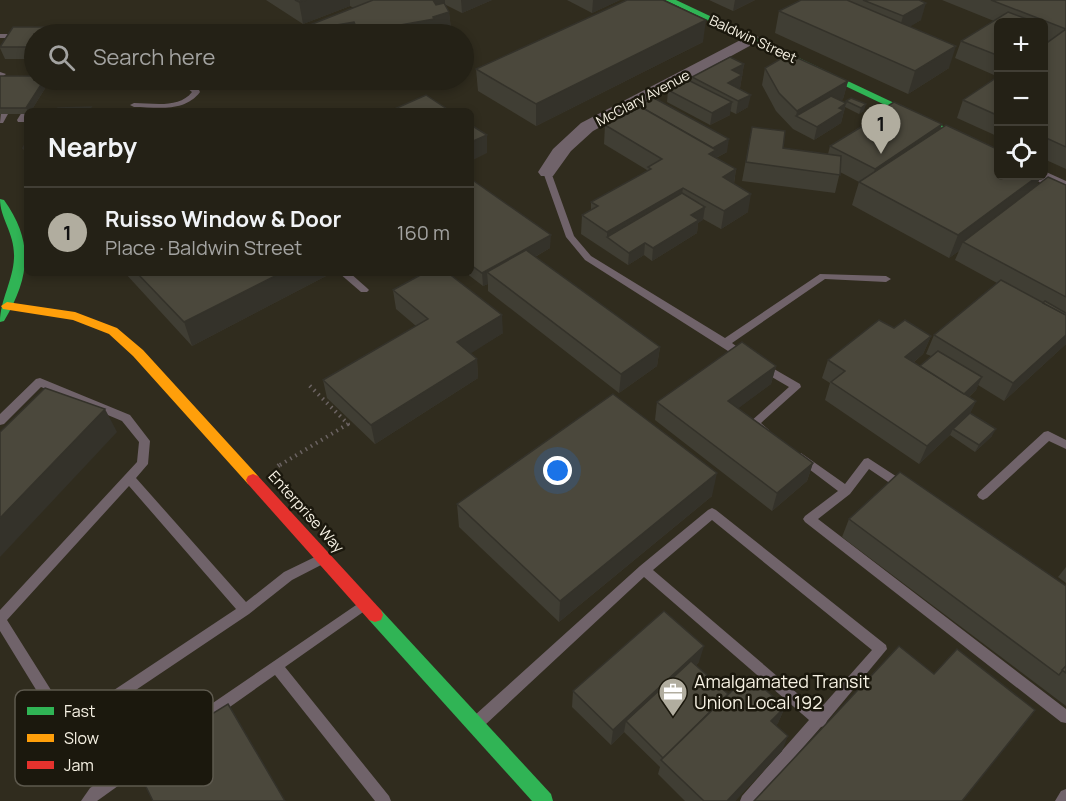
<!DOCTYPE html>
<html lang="en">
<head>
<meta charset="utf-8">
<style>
  body { margin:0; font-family:Manrope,sans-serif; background:#2c291f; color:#f1f3f6 }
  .controls { position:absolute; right:18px; top:18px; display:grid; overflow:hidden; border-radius:9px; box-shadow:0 3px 9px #0003 }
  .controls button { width:54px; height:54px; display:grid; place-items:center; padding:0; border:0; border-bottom:2px solid #413e35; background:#242116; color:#f1f3f6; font:30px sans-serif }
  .you { position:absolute; left:558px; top:471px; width:21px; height:21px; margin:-15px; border:4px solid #fff; border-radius:50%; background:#1a73e8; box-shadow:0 0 0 9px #1a73e833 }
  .badge { display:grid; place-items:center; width:39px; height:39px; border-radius:50%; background:#b1ad9f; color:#111; font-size:20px; font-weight:700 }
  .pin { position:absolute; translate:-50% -50px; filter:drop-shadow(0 2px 3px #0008) }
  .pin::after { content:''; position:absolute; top:32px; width:21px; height:18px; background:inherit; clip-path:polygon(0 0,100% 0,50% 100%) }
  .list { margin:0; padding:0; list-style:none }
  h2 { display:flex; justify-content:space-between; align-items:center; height:78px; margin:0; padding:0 24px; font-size:26px }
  h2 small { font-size:20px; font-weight:400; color:#a3a3a1 }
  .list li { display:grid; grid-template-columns:39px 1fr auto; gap:18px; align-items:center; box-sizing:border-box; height:90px; padding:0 24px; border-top:2px solid #413e35 }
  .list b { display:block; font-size:22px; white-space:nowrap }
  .list p { margin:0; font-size:20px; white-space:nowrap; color:#a3a3a1 }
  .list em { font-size:20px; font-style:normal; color:#a3a3a1 }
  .icon { flex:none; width:33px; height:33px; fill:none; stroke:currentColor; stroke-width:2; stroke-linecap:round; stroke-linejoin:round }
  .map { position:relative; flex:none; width:1066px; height:801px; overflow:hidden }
  .search { position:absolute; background:#242116; box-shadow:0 3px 9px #0003; left:24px; top:24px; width:450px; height:66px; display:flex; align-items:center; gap:15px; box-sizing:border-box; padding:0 21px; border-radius:33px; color:#a3a3a1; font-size:22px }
  .panel { position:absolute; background:#242116; box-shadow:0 3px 9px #0003; left:24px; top:108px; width:450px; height:168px; border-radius:9px }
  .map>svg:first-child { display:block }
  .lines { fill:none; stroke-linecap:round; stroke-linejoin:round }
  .path-far1 { stroke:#6b6362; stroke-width:4; stroke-dasharray:1.5 4.5; stroke-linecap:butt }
  .path { stroke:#6b6362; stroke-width:4.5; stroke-dasharray:1.5 5; stroke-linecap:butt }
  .lane { fill:#70636a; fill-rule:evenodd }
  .street { fill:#70636a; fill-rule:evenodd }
  .fast { fill:#30b455; fill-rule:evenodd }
  .slow { fill:#ff9f0a; fill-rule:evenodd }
  .jam { fill:#e5322d; fill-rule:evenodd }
  .wall { fill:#403e34 }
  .shaded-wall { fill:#34322a }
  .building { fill:#4b483c; stroke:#34322a; stroke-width:1.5 }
  .labels { text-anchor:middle; stroke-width:5; stroke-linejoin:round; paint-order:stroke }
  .far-street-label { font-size:14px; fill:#f7f2e4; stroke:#1b180d }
  .street-label { font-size:15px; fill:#f7f2e4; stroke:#1b180d }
  .near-poi-label { font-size:18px; fill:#f7f2e4; stroke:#1b180d; text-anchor:start }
  .key { fill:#1b180d; stroke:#5d594e; stroke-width:1.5 }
  .key-label { font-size:16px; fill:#f7f2e4 }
</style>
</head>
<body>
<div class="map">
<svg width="1066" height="801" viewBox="0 0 1066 801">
  <rect width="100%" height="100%" fill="#302c1e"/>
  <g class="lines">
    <polyline class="path-far1" points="280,465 348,424 309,385"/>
    <polyline class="path" points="278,466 282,463"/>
    <g class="lane">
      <polygon points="0,34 36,34 34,34 34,38 0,38"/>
      <polygon points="0,72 6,74 0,79"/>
      <path d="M177,80H184L199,90L200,92C184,113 157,107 134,107L130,105L134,103C152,103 179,109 192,92Z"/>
      <polygon points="1,112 4,112 8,114 3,123 0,123"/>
      <polygon points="22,112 27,112 27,117 24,122 18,122 17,120"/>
      <polygon points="544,170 547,170 551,172 574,236 591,256 725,338 820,274 886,276 891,279 886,282 825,279 732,343 748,355 747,358 739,358 585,260 566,237 543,172"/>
      <polygon points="339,273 350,273 367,288 369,290 367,292 361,292"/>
      <polygon points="762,362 800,384 801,387 761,423 769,430 768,433 764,434 750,426 749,423 789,387 758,369 757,366"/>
      <path d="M40,378L130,415L150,441L148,464L136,478L246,602L284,572L319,555L323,556L325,560L323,564L292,580L249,614L118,702L90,715L72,719H65L60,718L46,706L0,631V610L137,462L139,442L122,421L41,387L4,424L0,425V414L36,379ZM129,486L236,609L108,694L90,702L67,706L56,698L7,620Z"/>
      <polygon points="1048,431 1066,440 1066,449 1049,441 987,498 983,500 979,498 977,495 979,492 1044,432"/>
      <polygon points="801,453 845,484 864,459 868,458 908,484 910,487 908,490 904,492 900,490 869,469 850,494 818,519 1066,709 1066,723 1061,722 805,522 803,519 805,516 838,491 797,460 795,457 797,454"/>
      <path d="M712,508L716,510L886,645L887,649L827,721L825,726L821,727L756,801H740L742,796L809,720L644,577L485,725L480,726L475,725L473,720L475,715L640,566L708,510ZM712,520L872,650L818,711L653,570Z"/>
      <polygon points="362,601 366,602 368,606 366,610 285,667 389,796 391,801 375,801 275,675 173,747 168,749 163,747 161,742 163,737"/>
      <polygon points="145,751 150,753 152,758 150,763 97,801 81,801 90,788"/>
      <polygon points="1066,789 1066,801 1055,801 1061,791"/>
    </g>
    <g class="street">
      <polygon points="752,34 757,36 760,39 757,42 593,131 571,151 553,176 541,176 538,172 553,149 581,123"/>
      <polygon points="1044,171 1066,181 1066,193 1034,180 1031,176 1044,176"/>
    </g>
    <g class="fast">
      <polygon points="665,0 676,0 998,152 998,159"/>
      <path d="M0,199L4,200C34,242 30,277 4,321L0,322C0,300 13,281 14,258C15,233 0,219 0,199Z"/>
      <polygon points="375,608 381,610 551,794 553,801 532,801 369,620 367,615 369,610"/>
    </g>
    <polygon class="slow" points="7,302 75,312 117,328 143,350 258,476 260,480 258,484 253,486 248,484 133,356 109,334 73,320 3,309 1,306"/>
    <polygon class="jam" points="253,474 258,476 381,610 383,615 381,620 375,622 369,620 248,484 246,480 248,476"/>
  </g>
  <g class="wall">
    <polygon points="266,0 492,0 462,13 444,4 449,12 451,29 435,34 287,34 354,8 350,6 303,24"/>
    <polygon points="567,0 620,0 592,13"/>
    <polygon points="709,0 755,0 733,11"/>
    <polygon points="801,0 919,0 921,20 910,26 949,68 908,94 775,33 779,11"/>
    <polygon points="942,0 1066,0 1066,169 1044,159 1044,45 1047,42 1044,41 1044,22 999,22 999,72 994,75 955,58 961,41 994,21"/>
    <polygon points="34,34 34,59 5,59 0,48 0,46"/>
    <polygon points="703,42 536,126 478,91 476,69"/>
    <polygon points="744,64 740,88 738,88 748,107 736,114 730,111 730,115 710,125 667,102 668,90 691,81 692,77"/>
    <polygon points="765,68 848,81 843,99 841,100 845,103 846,101 851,98 864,111 859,114 845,107 841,123 814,140 793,129 776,111 762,85"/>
    <polygon points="0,76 49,82 31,111 27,111 27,114 0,114"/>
    <polygon points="999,76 999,137 957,118 963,100"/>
    <polygon points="636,107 727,152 716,158 736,169 734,184 748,212 721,229 703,219 698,223 697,233 652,261 644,255 628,265 581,234 582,215 591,210 591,202 647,171 647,170 604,144 605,125 636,110"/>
    <polygon points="867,119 940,128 999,176 1041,176 1037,184 1066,185 1066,344 1004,401 978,385 976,390 969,397 976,401 970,413 992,436 975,452 950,435 919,464 825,400 830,383 822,378 828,360 894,328 931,336 923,354 914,362 920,366 931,356 926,354 934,335 997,283 955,260 959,251 949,258 852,205 859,182 840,172 835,193 742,181 752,127 783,148 828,154 830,146 865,124"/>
    <polygon points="27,140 27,157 23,148"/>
    <polygon points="471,179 550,248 535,257 660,347 657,366 619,393 488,291 488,284 483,286 466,273 471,273"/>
    <polygon points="125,273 326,273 326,276 192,346"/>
    <polygon points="393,290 503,333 470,353 477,359 478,378 375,444 327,398 323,380 416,326 396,309"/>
    <polygon points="776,366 771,384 738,408 813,463 807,481 772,511 655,420 657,402"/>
    <polygon points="712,496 559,622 459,527 457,504"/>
    <polygon points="849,519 1066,586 1066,706 842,537"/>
    <polygon points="1066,567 1066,583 1058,577"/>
    <polygon points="699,662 696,665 728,694 737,691 785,707 778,723 776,725 782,751 735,801 685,801 658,774 660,767 624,732 611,745 572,707 573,691"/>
  </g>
  <g class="shaded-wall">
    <polygon points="306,0 350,0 350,6 303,24 299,2"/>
    <polygon points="428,0 445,0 445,4 429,10"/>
    <polygon points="461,0 492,0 462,13"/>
    <polygon points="593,0 620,0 592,13"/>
    <polygon points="735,0 755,0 733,11"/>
    <polygon points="926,3 921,20 898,34 903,16"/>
    <polygon points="449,12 451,29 435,34 378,34 378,29 433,17"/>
    <polygon points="706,20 703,42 536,126 536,104"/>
    <polygon points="354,22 356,34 337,34 336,25"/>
    <polygon points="80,27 83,34 76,34"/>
    <polygon points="956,46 949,68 908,94 915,71"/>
    <polygon points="744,64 740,88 726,95 728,83 732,70"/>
    <polygon points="999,64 999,72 994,75"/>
    <polygon points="44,80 48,80 49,82 31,111 28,111 26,108"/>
    <polygon points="276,80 290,80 277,82"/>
    <polygon points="848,81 843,99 806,121 796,116 797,111"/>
    <polygon points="751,95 748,107 736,114 738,101"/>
    <polygon points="732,102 730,115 710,125 712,113"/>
    <polygon points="846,103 841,123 814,140 817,127 839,108"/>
    <polygon points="866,104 864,111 859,114 861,108"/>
    <polygon points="942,124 936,143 869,188 875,169"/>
    <polygon points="487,135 487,153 471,161 471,142"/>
    <polygon points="729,139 727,152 715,158 709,154 711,149"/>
    <polygon points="736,169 733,188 723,177"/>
    <polygon points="1038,176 1041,176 1032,195 963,242 959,251 949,258 958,235"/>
    <polygon points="683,188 680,206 607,237 607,232"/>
    <polygon points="751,194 748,212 721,229 724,211"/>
    <polygon points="705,207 703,220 698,223 697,233 652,261 653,248 691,215"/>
    <polygon points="551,235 550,248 496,279 487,272 488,284 483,286 482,273"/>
    <polygon points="645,243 644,255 628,265 629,253"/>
    <polygon points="281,273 326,273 326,276 192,346 184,322"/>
    <polygon points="502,315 503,333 459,361 457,342"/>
    <polygon points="1066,332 1066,344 1004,401 1013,383"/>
    <polygon points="931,336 923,354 898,375 905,357"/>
    <polygon points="660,347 657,366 619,393 621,374"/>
    <polygon points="477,359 478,378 375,444 371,425"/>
    <polygon points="776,366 771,384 724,419 728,401"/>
    <polygon points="982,377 976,390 956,408 962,395"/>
    <polygon points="976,401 967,420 953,429 950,435 919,464 927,446"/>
    <polygon points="105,409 117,432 0,557 0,518"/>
    <polygon points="996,429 992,436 975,452 979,445"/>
    <polygon points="813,463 807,481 772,511 777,493"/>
    <polygon points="717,473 712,496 559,622 560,601"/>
    <polygon points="704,646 699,662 631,726 626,721 624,732 611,745 613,730"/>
    <polygon points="785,707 778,723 765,737 771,721"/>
    <polygon points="788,736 782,751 735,801 727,801"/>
  </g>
  <g class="building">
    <polygon points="295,0 306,0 299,2"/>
    <polygon points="373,0 433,0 436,5 444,3 449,12 433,17 434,19 378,29 376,26 356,27 354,22 336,25 340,34 287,34"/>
    <polygon points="627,0 663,0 706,20 536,104 476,69"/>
    <polygon points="801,0 847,0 956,46 915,71 779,11"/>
    <polygon points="863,0 919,0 926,3 903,16"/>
    <polygon points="991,0 1066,0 1066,29"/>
    <polygon points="1008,12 1035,22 999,22 999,56 961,41"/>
    <polygon points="13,27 80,27 76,34 34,34 34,47 0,47"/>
    <polygon points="1066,29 1066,147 1044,137 1044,45"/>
    <polygon points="789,54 848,81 797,111 779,93 765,68"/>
    <polygon points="730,57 744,64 732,70 742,75 728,83 751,95 738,101 692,77"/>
    <polygon points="0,76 34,76 34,80 44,80 26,108 0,108"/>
    <polygon points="999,76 999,116 963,100"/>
    <polygon points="688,80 732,102 712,113 668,90"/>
    <polygon points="426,95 450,111 390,111"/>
    <polygon points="831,96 846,103 839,108 844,110 817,127 796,116"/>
    <polygon points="654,98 729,139 713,148 641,107 638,108 636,107"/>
    <polygon points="851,98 866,104 861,108 846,101"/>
    <polygon points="894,102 942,124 875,169 830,146 871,121 867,119"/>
    <polygon points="91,107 88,111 51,111 58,108"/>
    <polygon points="641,107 716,150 709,154 736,169 723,177 751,194 724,211 683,188 607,232 582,215 598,206 591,202 651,169 648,167 662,159 605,125"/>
    <polygon points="471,125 487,135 471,142"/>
    <polygon points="946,125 999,150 999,176 1038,176 958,235 859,182"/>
    <polygon points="752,127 785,131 783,148 841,156 840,175 746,162"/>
    <polygon points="27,140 27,148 23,148"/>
    <polygon points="1048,177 1066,185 1066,297 963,242"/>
    <polygon points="471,179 551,235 482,273 471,265"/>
    <polygon points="682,193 705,207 691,215 699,220 653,248 645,243 629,253 607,237"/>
    <polygon points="526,250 660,347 621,374 487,272"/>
    <polygon points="137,273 281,273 184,322"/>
    <polygon points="424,273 448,273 502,315 457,342 477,359 371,425 323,380 428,319 393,290"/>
    <polygon points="1001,280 1066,315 1066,335 1013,383 934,335"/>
    <polygon points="1045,301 1066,313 1066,315 1043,303"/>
    <polygon points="879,320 894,328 905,320 931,336 905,357 976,401 927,446 831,382 845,371 828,360"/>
    <polygon points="742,342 776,366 728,401 813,463 777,493 657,402"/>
    <polygon points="938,351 982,377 964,394 920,366"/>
    <polygon points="45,388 105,409 0,518 0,432"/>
    <polygon points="613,394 717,473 560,601 457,504"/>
    <polygon points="970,413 996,429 979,445 953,429"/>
    <polygon points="900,472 1066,586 1066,666 1059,675 849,519"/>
    <polygon points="664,611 704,646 613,730 573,691"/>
    <polygon points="899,646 934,674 957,649 1035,710 962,801 754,801"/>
    <polygon points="691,661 728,694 663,758 626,721"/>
    <polygon points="1066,666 1066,673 1062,670"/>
    <polygon points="751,677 785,707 771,721 788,736 727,801 704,801 661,760 734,689 737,691"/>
    <polygon points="228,704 285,801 153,801 134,762"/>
  </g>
  <defs>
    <g id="office-pin" transform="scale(1.5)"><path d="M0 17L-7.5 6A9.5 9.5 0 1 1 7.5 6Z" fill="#b1ad9f" stroke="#1b180d"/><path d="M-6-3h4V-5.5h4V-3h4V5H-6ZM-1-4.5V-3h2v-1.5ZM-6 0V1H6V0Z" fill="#fff"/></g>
  </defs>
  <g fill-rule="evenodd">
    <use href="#office-pin" x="673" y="692"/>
  </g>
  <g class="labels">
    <g class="far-street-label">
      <text transform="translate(753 39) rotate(25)" y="5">Baldwin Street</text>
      <text transform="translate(643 98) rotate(-28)" y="5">McClary Avenue</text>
    </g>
    <g class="street-label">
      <text transform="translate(306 512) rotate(48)" y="5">Enterprise Way</text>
    </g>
    <g class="near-poi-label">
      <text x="694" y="688">Amalgamated Transit<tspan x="694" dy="21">Union Local 192</tspan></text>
    </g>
  </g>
  <rect x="15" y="690" width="198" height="96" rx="9" class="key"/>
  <rect x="27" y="707" width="27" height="8" fill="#30b455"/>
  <rect x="27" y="734" width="27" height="8" fill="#ff9f0a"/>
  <rect x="27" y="761" width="27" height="8" fill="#e5322d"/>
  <g class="key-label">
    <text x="64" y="717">Fast</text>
    <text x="64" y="744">Slow</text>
    <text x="64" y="771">Jam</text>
  </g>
</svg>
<div class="controls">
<button>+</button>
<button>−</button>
<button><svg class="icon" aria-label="locate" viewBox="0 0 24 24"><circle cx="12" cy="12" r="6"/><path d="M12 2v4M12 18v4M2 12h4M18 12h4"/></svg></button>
</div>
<div class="you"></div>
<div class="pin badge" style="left:881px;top:154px">1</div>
<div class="search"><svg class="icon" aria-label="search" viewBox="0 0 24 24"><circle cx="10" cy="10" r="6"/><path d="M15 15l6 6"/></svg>Search here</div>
<section class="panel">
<h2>Nearby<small></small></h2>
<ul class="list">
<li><span class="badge">1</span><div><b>Ruisso Window &amp; Door</b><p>Place · Baldwin Street</p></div><em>160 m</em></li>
</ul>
</section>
</div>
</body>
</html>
